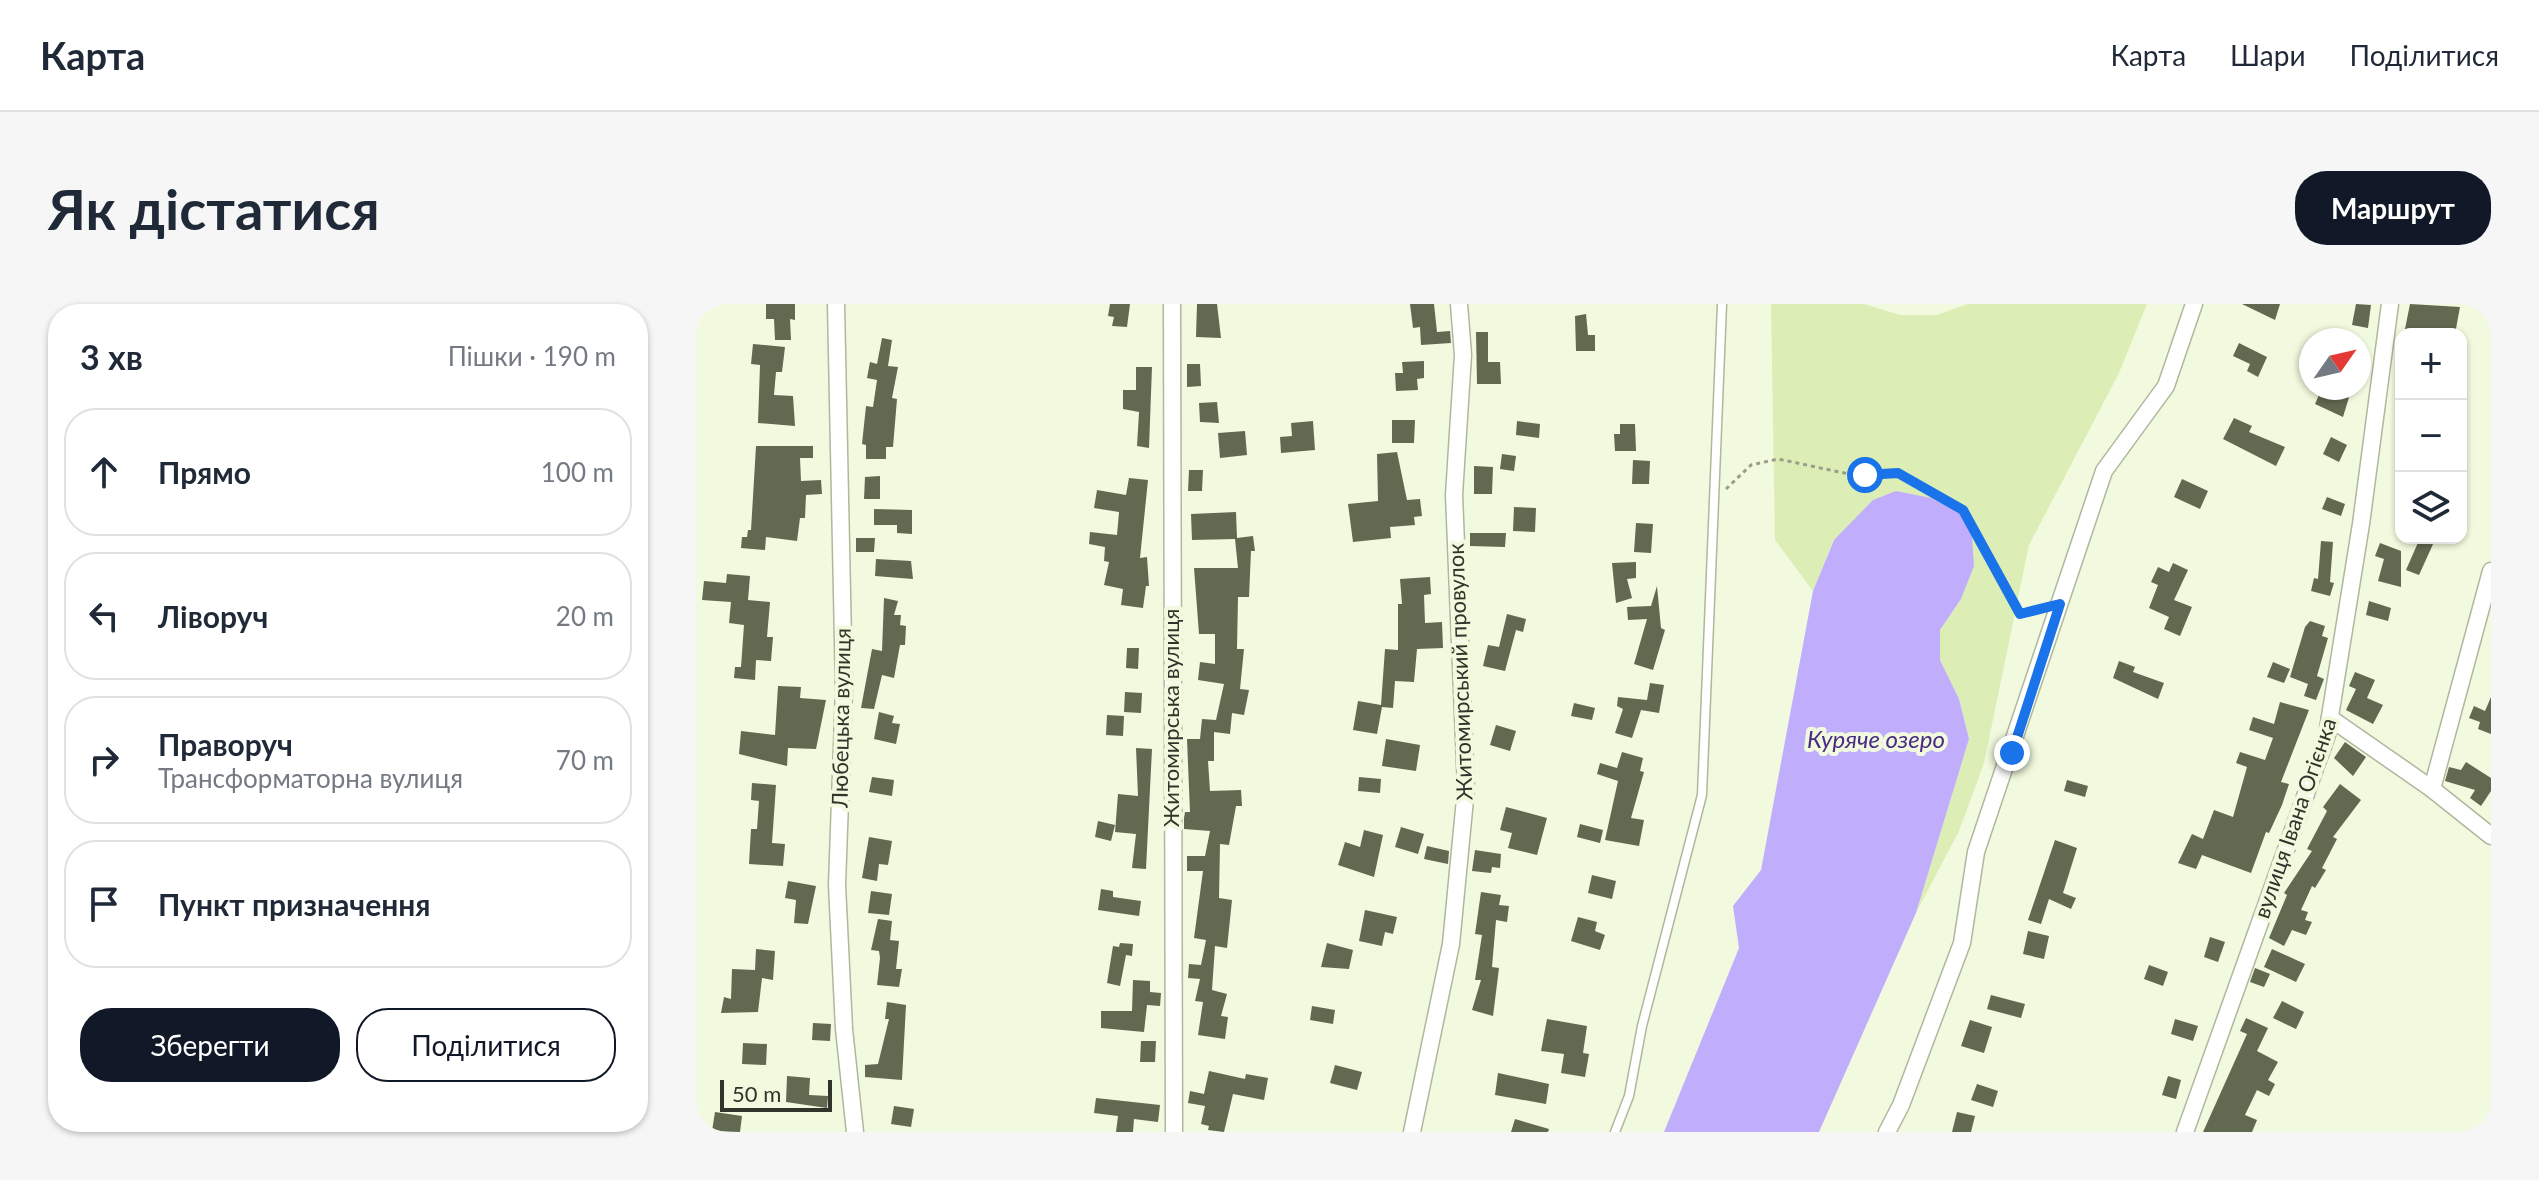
<!DOCTYPE html>
<html lang="uk">
<head>
<meta charset="utf-8">
<style>
  body { margin:0; font-family:Lato,sans-serif; background:#f6f6f7; color:#1f2937 }
  .controls { position:absolute; right:24px; top:24px; display:grid; overflow:hidden; border-radius:16px; box-shadow:0 2px 6px #0004 }
  .controls button { width:72px; height:72px; display:grid; place-items:center; padding:0; border:0; border-bottom:2px solid #e0e1e3; background:#fff; color:#1f2937; font:40px sans-serif }
  .compass { position:absolute; left:1603px; top:24px; width:72px; height:72px; border-radius:50%; background:#fff; box-shadow:0 2px 6px #0004; rotate:56deg }
  .scale { position:absolute; left:24px; bottom:20px; width:112px; box-sizing:border-box; padding-left:8px; border:4px solid #31342a; border-top:0; font-size:22px; line-height:28px; white-space:nowrap; color:#31342a; -webkit-text-stroke:6px #f1fade; paint-order:stroke }
  .stop { position:absolute; width:24px; height:24px; margin:-18px; border:6px solid #1a73e8; border-radius:50%; background:#fff }
  .stop.end { background:#1a73e8; border-color:#fff; box-shadow:0 2px 8px #0008 }
  .list { margin:0; padding:0; list-style:none }
  h2 { display:flex; justify-content:space-between; align-items:center; height:104px; margin:0; padding:0 32px; font-size:34px }
  h2 small { font-size:26px; font-weight:400; color:#747a83 }
  .list li { display:grid; grid-template-columns:52px 1fr auto; gap:24px; align-items:center; box-sizing:border-box; height:128px; margin:0 16px 16px; padding:0 16px; border:2px solid #e0e1e3; border-radius:32px }
  .list b { display:block; font-size:30px; white-space:nowrap }
  .list p { margin:0; font-size:26px; white-space:nowrap; color:#747a83 }
  .list em { font-size:26px; font-style:normal; color:#747a83 }
  .actions { display:flex; gap:16px; padding:24px 32px }
  .actions a { flex:1; padding:18px 0; border:2px solid #111827; border-radius:32px; text-align:center; font-size:28px; color:#111827 }
  .actions .main { background:#111827; color:#fff }
  .icon { flex:none; width:44px; height:44px; fill:none; stroke:currentColor; stroke-width:2; stroke-linecap:round; stroke-linejoin:round }
  .map { position:relative; flex:none; width:1795px; height:828px; overflow:hidden; border-radius:32px }
  header { display:flex; align-items:center; gap:48px; box-sizing:border-box; height:112px; padding:0 40px; background:#fff; border-bottom:2px solid #e0e1e3 }
  header strong { font-size:38px }
  nav { display:flex; gap:44px; margin-inline-start:auto; font-size:28px }
  .intro { display:flex; align-items:center; justify-content:space-between; box-sizing:border-box; height:192px; padding:0 48px }
  h1 { margin:0; font-size:56px }
  .button { padding:20px 36px; border-radius:32px; background:#111827; color:#fff; font-size:28px; font-weight:700 }
  main { display:flex; gap:48px; padding:0 48px }
  aside { flex:1; background:#fff; border-radius:32px; box-shadow:0 2px 6px #0004 }
  .map>svg:first-child { display:block }
  .green { fill:#dcedb5 }
  .water { fill:#c0aefd }
  .building { fill:#616951 }
  .lines { fill:none; stroke-linecap:round; stroke-linejoin:round }
  .service-casing { stroke:#afb79d; stroke-width:11 }
  .minor-casing { stroke:#afb79d; stroke-width:19 }
  .path { stroke:#989e8a; stroke-width:3; stroke-dasharray:4 4; stroke-linecap:butt }
  .service { stroke:#fff; stroke-width:8 }
  .minor { stroke:#fff; stroke-width:16 }
  .route { stroke:#1a73e8; stroke-width:10 }
  .labels { text-anchor:middle; stroke-width:8; stroke-linejoin:round; paint-order:stroke }
  .street-label { font-size:22px; fill:#31342a; stroke:#f1fade }
  .water-label { font-size:24px; font-style:italic; fill:#4a2c85; stroke:#f1fade }
</style>
</head>
<body>
<header>
<strong>Карта</strong>
<nav><a>Карта</a><a>Шари</a><a>Поділитися</a></nav>
</header>
<div class="intro"><h1>Як дістатися</h1><a class="button">Маршрут</a></div>
<main>
<aside>
<h2>3 хв<small>Пішки · 190 m</small></h2>
<ul class="list">
<li><svg class="icon" aria-label="ahead" viewBox="0 0 24 24"><path d="M12 20V5M6 11l6-6 6 6"/></svg><div><b>Прямо</b></div><em>100 m</em></li>
<li><svg class="icon" aria-label="left" viewBox="0 0 24 24"><path d="M17 20v-9H6M10 6l-5 5 5 5"/></svg><div><b>Ліворуч</b></div><em>20 m</em></li>
<li><svg class="icon" aria-label="right" viewBox="0 0 24 24"><path d="M7 20v-9h11M14 6l5 5-5 5"/></svg><div><b>Праворуч</b><p>Трансформаторна вулиця</p></div><em>70 m</em></li>
<li><svg class="icon" aria-label="arrive" viewBox="0 0 24 24"><path d="M6 21V4h12l-3 4 3 4H6"/></svg><div><b>Пункт призначення</b></div></li>
</ul>
<div class="actions"><a class="main">Зберегти</a><a>Поділитися</a></div>
</aside>
<div class="map">
<svg width="1795" height="828" viewBox="0 0 1795 828">
  <rect width="100%" height="100%" fill="#f1fade"/>
  <polygon class="green" points="1075,0 1168,0 1204,11 1241,11 1272,0 1451,0 1423,69 1333,241 1288,459 1263,527 1220,609 1273,435 1263,395 1244,356 1244,326 1265,295 1138,235 1117,287 1079,236"/>
  <polygon class="water" points="1200,187 1235,194 1264,209 1276,233 1278,262 1265,295 1244,326 1244,356 1263,395 1273,435 1220,609 1123,828 968,828 1043,644 1037,602 1065,566 1117,287 1138,236 1177,196"/>
  <g class="building">
    <polygon points="70,0 99,0 99,16 94,15 95,36 79,36 78,15 70,15"/>
    <polygon points="414,0 434,0 431,23 416,22 418,13 412,12"/>
    <polygon points="501,0 521,0 525,34 500,33"/>
    <polygon points="714,0 738,0 741,28 754,27 755,39 725,41 724,23 717,24"/>
    <polygon points="1546,0 1584,0 1579,16"/>
    <polygon points="1660,0 1675,1 1672,24 1656,21"/>
    <polygon points="1714,0 1764,3 1759,30 1708,30"/>
    <polygon points="890,10 892,31 899,31 899,47 880,47 879,12"/>
    <polygon points="780,28 792,28 792,58 804,58 805,80 781,80"/>
    <polygon points="186,34 196,36 192,62 202,63 196,94 201,95 197,143 190,143 190,155 170,155 170,141 166,140 170,102 177,103 181,76 171,74 174,58 181,60"/>
    <polygon points="1543,39 1571,53 1562,73 1551,67 1554,60 1537,52"/>
    <polygon points="57,40 89,43 86,68 80,68 78,91 97,92 99,122 62,119 64,61 55,60"/>
    <polygon points="728,57 728,74 721,75 722,86 700,87 699,69 707,69 706,58"/>
    <polygon points="491,60 504,60 505,82 491,83"/>
    <polygon points="440,63 456,63 453,144 441,142 443,108 427,105 427,86 440,86"/>
    <polygon points="1626,84 1640,84 1654,90 1647,113 1619,100"/>
    <polygon points="521,98 523,119 504,118 503,99"/>
    <polygon points="1538,114 1556,122 1553,128 1589,143 1580,162 1527,135"/>
    <polygon points="696,116 719,116 718,139 696,139"/>
    <polygon points="617,117 619,146 585,149 584,133 596,132 595,119"/>
    <polygon points="821,117 844,120 843,134 820,131"/>
    <polygon points="924,120 939,120 940,147 919,147 918,130 924,130"/>
    <polygon points="549,127 551,151 524,154 522,129"/>
    <polygon points="1635,133 1651,141 1643,158 1627,150"/>
    <polygon points="60,142 117,142 117,154 104,154 105,177 125,176 126,190 110,191 109,214 104,214 101,237 70,233 69,246 45,244 46,233 51,233 52,226 55,226"/>
    <polygon points="701,148 711,196 724,195 726,212 718,213 719,221 694,223 695,234 657,238 652,200 682,197 681,150"/>
    <polygon points="806,150 820,152 818,167 804,165"/>
    <polygon points="937,156 954,157 953,180 936,180"/>
    <polygon points="778,162 797,163 796,190 778,190"/>
    <polygon points="493,166 507,166 506,187 492,187"/>
    <polygon points="184,172 184,195 168,195 169,173"/>
    <polygon points="433,174 452,176 444,254 451,253 453,282 450,282 447,304 425,301 427,285 408,281 413,258 408,257 409,243 393,240 394,228 421,231 423,208 398,204 401,186 430,191"/>
    <polygon points="1486,175 1512,187 1504,205 1478,193"/>
    <polygon points="1631,193 1649,200 1645,212 1626,205"/>
    <polygon points="818,203 840,204 839,228 817,227"/>
    <polygon points="178,205 216,206 216,230 201,229 201,221 178,221"/>
    <polygon points="540,208 541,234 557,232 559,247 555,247 553,293 542,293 541,345 548,345 544,385 553,386 548,411 536,409 534,430 518,428 518,457 512,457 514,487 545,486 546,502 540,502 533,541 524,540 523,594 536,596 531,644 519,642 516,686 531,690 525,712 532,713 529,735 502,731 507,698 499,697 504,675 492,674 493,660 505,661 510,636 498,634 507,567 491,567 491,552 509,552 514,527 488,525 488,514 489,508 494,508 491,435 504,435 506,415 520,416 528,380 502,376 504,358 519,360 519,330 503,330 498,264 542,264 539,235 496,236 495,210"/>
    <polygon points="940,219 957,220 955,249 938,248"/>
    <polygon points="774,229 810,229 809,243 774,242"/>
    <polygon points="160,234 179,234 178,248 160,248"/>
    <polygon points="1724,234 1738,238 1723,271 1710,266"/>
    <polygon points="1625,237 1637,238 1634,278 1638,279 1634,292 1615,287 1618,274 1622,275"/>
    <polygon points="1684,239 1705,247 1705,283 1682,277 1688,255 1679,252"/>
    <polygon points="180,255 215,257 217,275 179,272"/>
    <polygon points="940,258 940,274 931,275 936,294 920,299 916,259"/>
    <polygon points="1477,259 1492,266 1478,296 1496,303 1484,332 1468,325 1473,313 1453,304 1462,281 1455,278 1462,263 1473,268"/>
    <polygon points="31,270 54,272 52,296 74,298 71,333 77,333 75,357 60,356 59,376 38,374 39,363 45,363 48,321 33,319 35,298 6,296 8,277 30,279"/>
    <polygon points="734,273 735,290 728,291 729,319 746,318 747,344 721,345 718,378 699,377 697,404 686,403 681,430 657,426 662,397 685,401 689,345 702,346 702,300 706,300 704,275"/>
    <polygon points="961,282 965,324 969,326 957,366 938,360 951,315 932,316 931,303 955,302"/>
    <polygon points="188,294 202,297 198,311 205,311 204,321 210,322 209,341 204,341 198,374 186,371 178,405 165,404 176,345 186,347"/>
    <polygon points="1673,297 1695,304 1692,317 1670,311"/>
    <polygon points="811,310 830,315 827,328 820,326 809,367 787,362 792,341 803,343"/>
    <polygon points="1614,317 1629,322 1626,332 1632,334 1621,372 1628,375 1620,396 1608,392 1612,380 1594,373 1609,323"/>
    <polygon points="431,344 443,344 442,365 430,364"/>
    <polygon points="1423,357 1439,363 1437,368 1468,379 1462,395 1417,374"/>
    <polygon points="1577,358 1594,365 1588,379 1571,373"/>
    <polygon points="1659,368 1679,376 1671,394 1687,401 1677,420 1650,406 1660,385 1653,382"/>
    <polygon points="954,379 968,381 963,409 945,406 936,434 919,429 927,405 921,402 922,393 951,396"/>
    <polygon points="82,382 105,383 104,394 130,396 120,445 92,444 91,462 43,450 45,427 79,431"/>
    <polygon points="429,388 446,389 445,409 428,408"/>
    <polygon points="1795,393 1795,430 1782,425 1784,418 1773,414 1778,402 1789,407"/>
    <polygon points="1584,398 1613,406 1585,478 1593,480 1586,501 1573,529 1570,528 1555,569 1506,551 1500,565 1482,559 1496,530 1507,535 1518,506 1537,513 1551,463 1540,459 1544,448 1569,456 1577,434 1553,426 1557,413 1578,420"/>
    <polygon points="878,399 899,404 896,416 875,412"/>
    <polygon points="183,408 198,412 196,419 204,420 200,440 178,435"/>
    <polygon points="411,411 428,412 427,432 410,431"/>
    <polygon points="800,421 820,427 814,447 794,441"/>
    <polygon points="690,435 724,441 720,467 686,462"/>
    <polygon points="1649,438 1670,453 1657,472 1638,454"/>
    <polygon points="440,444 456,445 450,565 436,564 440,530 419,528 422,490 442,492"/>
    <polygon points="926,448 947,454 944,467 948,468 935,514 948,516 943,542 909,536 922,477 901,470 904,459 921,464"/>
    <polygon points="1770,458 1795,474 1795,487 1785,502 1774,494 1779,486 1749,477 1753,463 1765,466"/>
    <polygon points="176,473 198,476 196,492 173,488"/>
    <polygon points="663,473 685,475 684,489 662,487"/>
    <polygon points="1371,476 1392,482 1389,493 1368,487"/>
    <polygon points="56,479 80,481 76,539 89,540 87,562 53,560 55,525 61,525 63,497 55,496"/>
    <polygon points="1644,480 1665,496 1637,533 1641,535 1626,564 1630,566 1619,584 1616,582 1605,606 1612,608 1609,616 1616,618 1610,631 1596,626 1588,642 1573,634 1591,591 1588,589 1616,547 1611,545 1631,507 1627,503"/>
    <polygon points="810,503 851,514 841,551 812,544 816,529 804,526"/>
    <polygon points="402,517 419,521 415,537 399,533"/>
    <polygon points="884,520 907,526 904,539 881,533"/>
    <polygon points="705,523 728,530 722,550 699,543"/>
    <polygon points="668,526 687,531 678,573 642,561 649,538 664,543"/>
    <polygon points="173,533 196,537 192,561 183,560 181,577 166,574"/>
    <polygon points="1359,536 1381,544 1367,589 1380,594 1375,605 1353,595 1345,620 1332,616"/>
    <polygon points="731,542 753,547 752,560 728,555"/>
    <polygon points="779,546 805,550 804,564 796,563 795,569 776,567"/>
    <polygon points="896,571 920,577 916,595 892,589"/>
    <polygon points="92,577 120,582 112,620 98,619 100,596 89,594"/>
    <polygon points="405,585 417,587 417,593 445,597 443,612 402,606"/>
    <polygon points="175,587 196,590 193,611 172,609"/>
    <polygon points="785,588 805,591 803,601 813,602 811,618 800,616 796,663 803,664 797,712 776,706 785,676 779,676 786,631 779,630"/>
    <polygon points="669,606 701,613 697,630 689,628 686,642 663,637"/>
    <polygon points="882,613 901,618 899,627 909,631 904,646 875,637"/>
    <polygon points="182,615 196,617 194,636 203,637 200,665 206,665 203,683 181,681 184,654 183,647 175,646"/>
    <polygon points="1332,627 1353,632 1348,655 1327,650"/>
    <polygon points="1514,633 1529,638 1522,658 1508,653"/>
    <polygon points="424,639 437,640 436,652 430,651 424,682 411,679 417,642 423,643"/>
    <polygon points="631,639 657,646 653,665 625,663"/>
    <polygon points="60,645 79,647 77,676 66,674 62,708 25,709 28,693 35,695 36,665 59,666"/>
    <polygon points="1576,645 1609,660 1600,678 1568,663"/>
    <polygon points="1453,661 1472,668 1467,682 1448,675"/>
    <polygon points="1559,664 1574,670 1568,683 1554,678"/>
    <polygon points="437,676 454,677 454,688 465,689 464,702 451,701 448,728 405,724 405,707 436,707"/>
    <polygon points="1295,691 1329,700 1325,714 1291,705"/>
    <polygon points="1586,697 1608,708 1600,725 1577,714"/>
    <polygon points="191,698 210,701 206,776 169,773 169,761 182,760 193,715 189,715"/>
    <polygon points="616,702 639,706 637,720 614,716"/>
    <polygon points="1550,714 1572,724 1561,747 1582,758 1572,776 1579,780 1573,792 1561,786 1549,811 1561,816 1556,828 1507,828 1551,730 1544,727"/>
    <polygon points="851,715 891,722 887,749 893,750 889,773 865,769 868,750 845,747"/>
    <polygon points="1479,715 1502,722 1497,737 1475,730"/>
    <polygon points="1274,716 1296,723 1288,749 1265,742"/>
    <polygon points="117,719 135,720 134,737 116,736"/>
    <polygon points="445,737 460,737 459,758 444,758"/>
    <polygon points="47,739 71,740 70,761 46,760"/>
    <polygon points="639,761 666,768 661,786 634,779"/>
    <polygon points="513,767 549,775 550,770 572,774 568,796 537,790 528,828 512,826 513,822 505,820 509,802 492,799 494,787 508,790"/>
    <polygon points="802,769 853,780 850,800 799,791"/>
    <polygon points="91,772 114,774 113,791 132,792 131,804 90,798"/>
    <polygon points="1472,772 1485,776 1480,795 1466,791"/>
    <polygon points="1281,780 1302,787 1297,803 1275,796"/>
    <polygon points="400,794 464,801 462,818 438,815 437,828 420,828 422,812 398,809"/>
    <polygon points="198,802 218,805 215,823 195,820"/>
    <polygon points="19,808 46,812 44,828 16,827"/>
    <polygon points="1261,808 1279,812 1275,828 1256,828"/>
    <polygon points="819,815 853,825 852,828 815,828"/>
  </g>
  <g class="lines">
    <g class="service-casing">
      <polyline id="service" points="919,828 933,792 946,722 1006,491 1026,0"/>
    </g>
    <g class="minor-casing">
      <g id="minor">
        <polyline points="140,0 148,386 141,581 148,725 159,828"/>
        <polyline points="476,0 478,828"/>
        <polyline points="1634,414 1736,485 1795,532"/>
        <polyline points="1736,485 1795,267"/>
        <polyline points="716,828 755,640 770,485 758,191 767,51 763,0"/>
        <polyline points="1191,828 1205,801 1266,639 1280,548 1408,167 1470,82 1498,0"/>
        <polyline points="1489,828 1631,431 1665,220 1694,0"/>
      </g>
    </g>
    <polyline class="path" points="1030,185 1055,161 1082,155 1153,170 1202,169 1267,206 1324,310 1345,306"/>
    <use href="#service" class="service"/>
    <use href="#minor" class="minor"/>
  </g>
  <g class="lines">
    <polyline class="route" points="1169,171 1202,169 1267,206 1324,310 1364,300 1316,449"/>
  </g>
  <g class="labels">
    <g class="street-label">
      <text transform="translate(764 368) rotate(-92)" y="8">Житомирський провулок</text>
      <text transform="translate(145 414) rotate(-89)" y="8">Любецька вулиця</text>
      <text transform="translate(475 414) rotate(-90)" y="8">Житомирська вулиця</text>
      <text transform="translate(1599 514) rotate(-71)" y="8">вулиця Івана Огієнка</text>
    </g>
    <g class="water-label">
      <text x="1180" y="444">Куряче озеро</text>
    </g>
  </g>
</svg>
<div class="controls">
<button>+</button>
<button>−</button>
<button><svg class="icon" aria-label="layers" viewBox="0 0 24 24"><path d="M12 4l9 5-9 5-9-5zM3 14l9 5 9-5"/></svg></button>
</div>
<svg class="compass" viewBox="-18 -18 36 36"><path d="M0-13l5 13h-10z" fill="#e53935"/><path d="M0 13l5-13h-10z" fill="#747a83"/></svg>
<div class="scale">50 m</div>
<div class="stop" style="left:1169px;top:171px"></div>
<div class="stop end" style="left:1316px;top:449px"></div>
</div>
</main>
</body>
</html>
